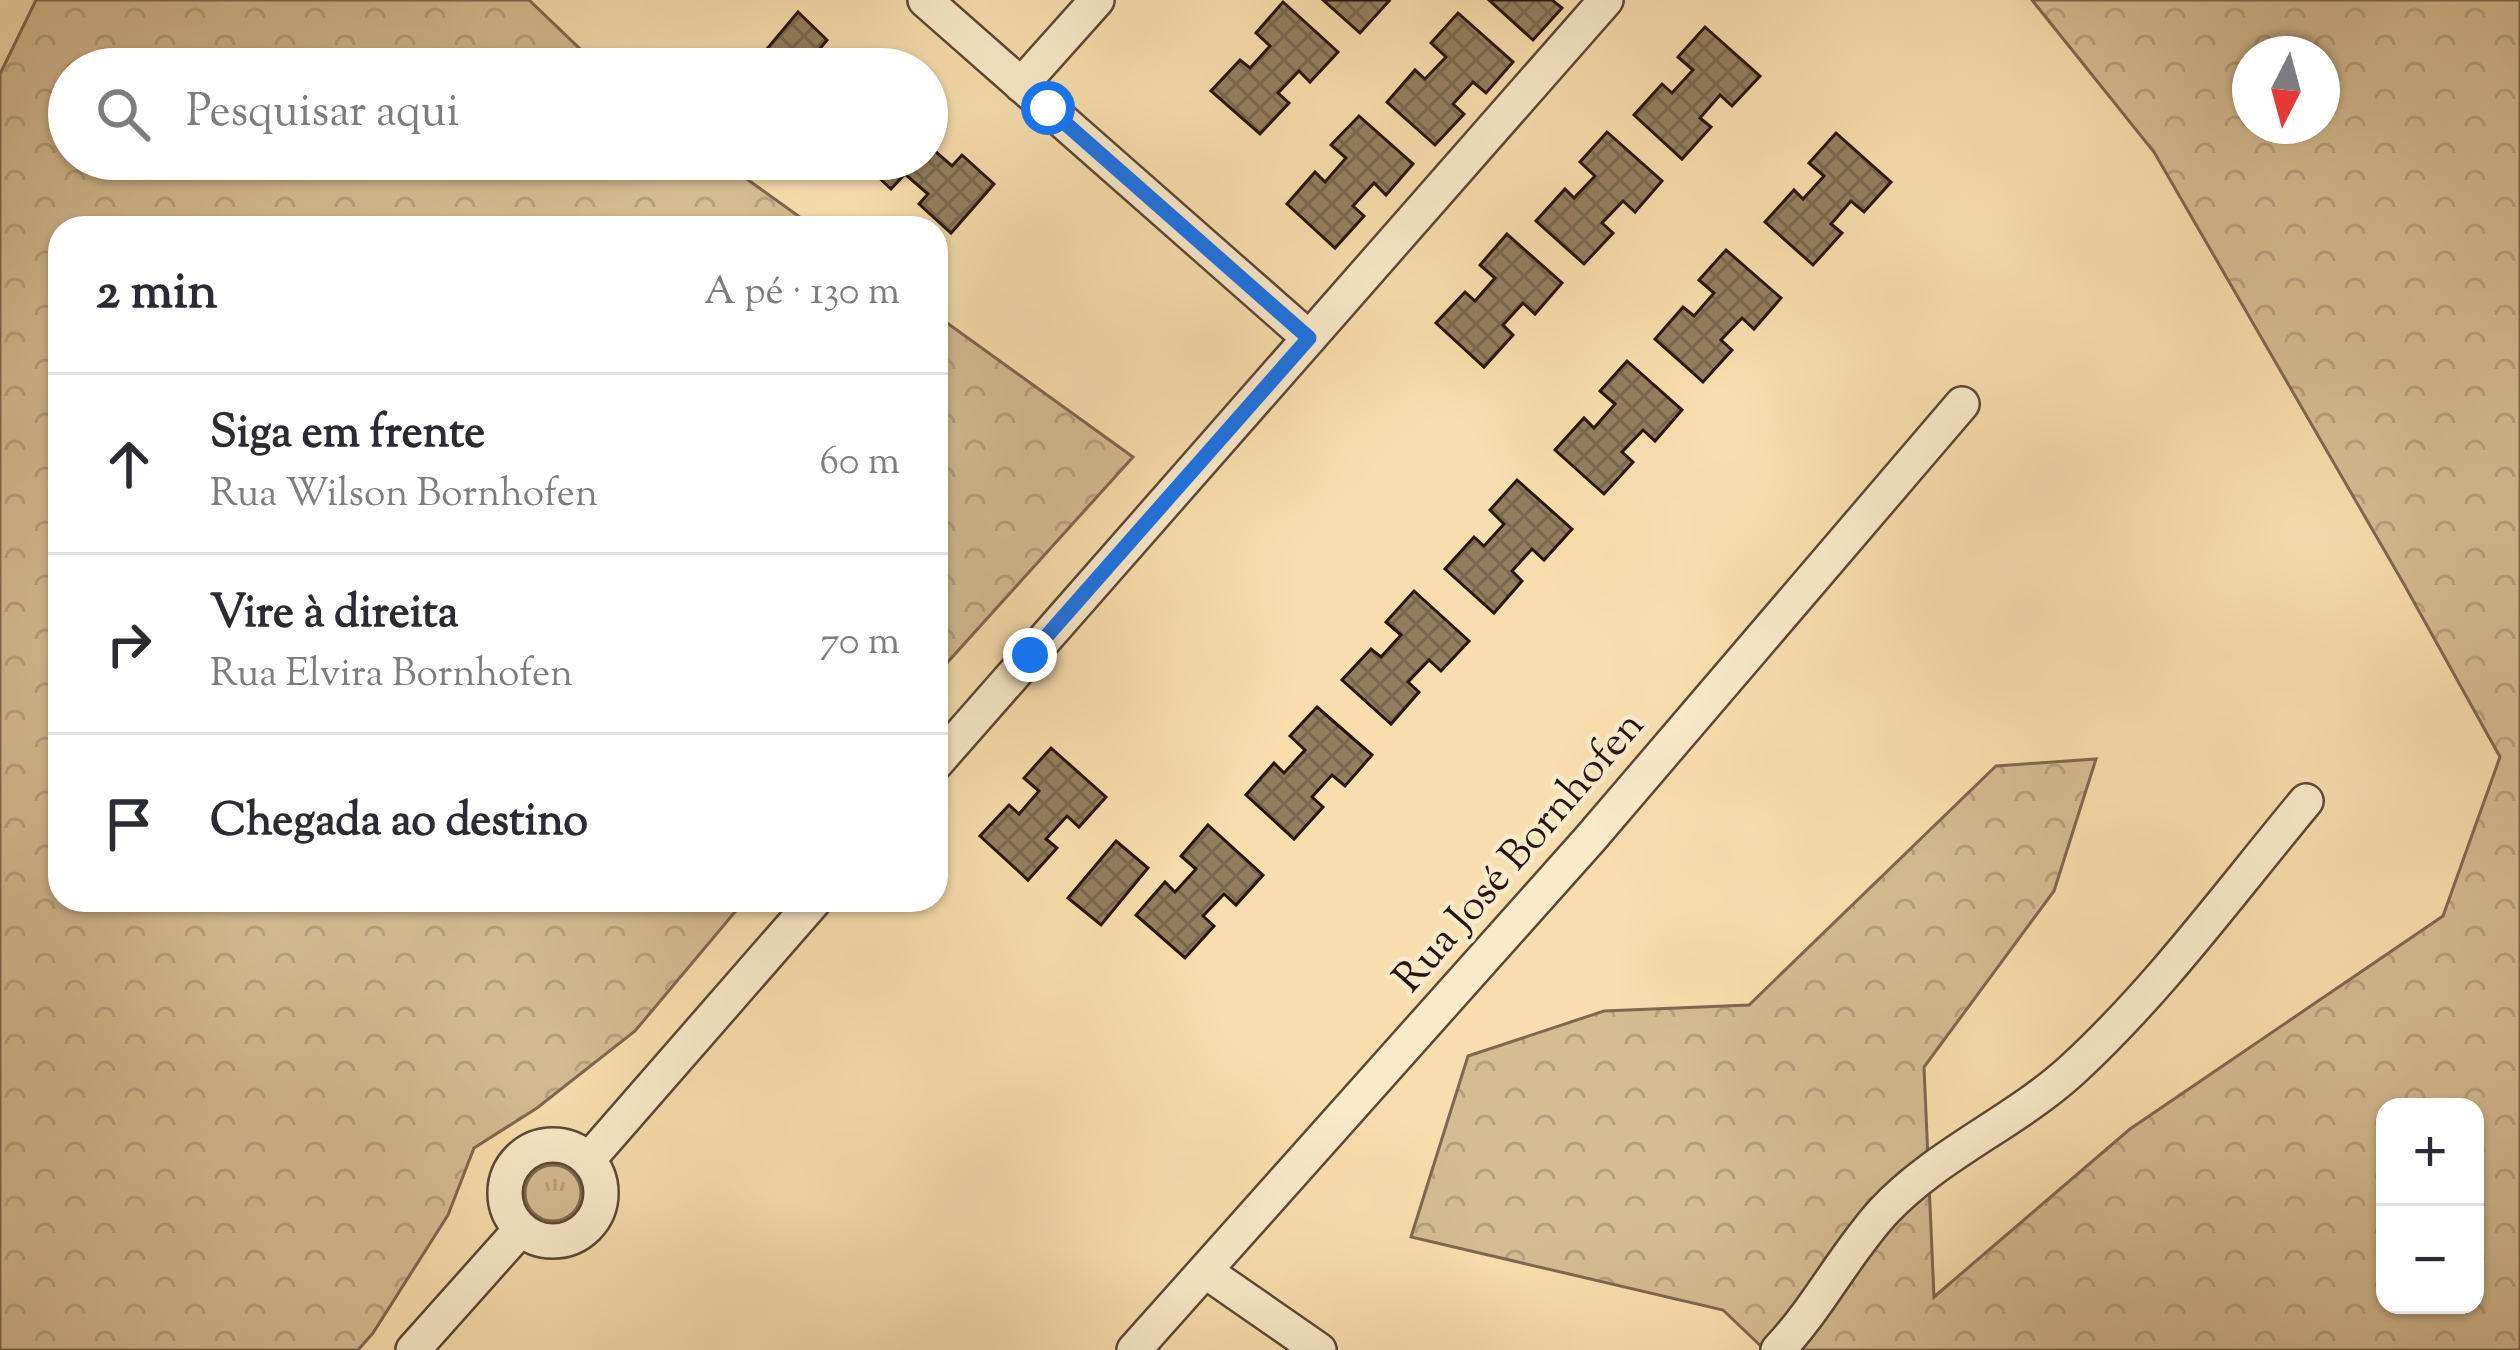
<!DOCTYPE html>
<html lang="pt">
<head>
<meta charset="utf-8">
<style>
  body { margin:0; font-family:"Sorts Mill Goudy",serif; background:#f7f7f7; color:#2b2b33 }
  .controls { position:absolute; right:36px; bottom:36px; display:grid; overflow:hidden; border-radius:24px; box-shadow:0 3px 9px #0004 }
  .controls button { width:108px; height:108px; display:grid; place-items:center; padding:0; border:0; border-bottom:3px solid #e1e1e2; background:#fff; color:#2b2b33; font:60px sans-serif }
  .compass { position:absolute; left:2232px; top:36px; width:108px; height:108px; border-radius:50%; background:#fff; box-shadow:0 3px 9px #0004; rotate:186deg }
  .stop { position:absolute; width:36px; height:36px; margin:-27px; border:9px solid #1a73e8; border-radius:50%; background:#fff }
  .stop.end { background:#1a73e8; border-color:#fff; box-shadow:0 3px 12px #0008 }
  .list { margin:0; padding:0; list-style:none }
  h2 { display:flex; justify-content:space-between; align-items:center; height:156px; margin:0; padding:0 48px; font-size:51px }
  h2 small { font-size:39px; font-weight:400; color:#7c7c81 }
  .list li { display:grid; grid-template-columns:78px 1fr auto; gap:36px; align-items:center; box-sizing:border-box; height:180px; padding:0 48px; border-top:3px solid #e1e1e2 }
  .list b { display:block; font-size:45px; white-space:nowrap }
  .list p { margin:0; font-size:39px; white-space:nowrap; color:#7c7c81 }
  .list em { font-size:39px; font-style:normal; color:#7c7c81 }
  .icon { flex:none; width:66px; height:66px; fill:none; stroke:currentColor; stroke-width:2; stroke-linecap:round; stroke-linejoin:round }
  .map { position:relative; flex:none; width:2520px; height:1350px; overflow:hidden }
  .search { position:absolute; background:#fff; box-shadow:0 3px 9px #0004; left:48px; top:48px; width:900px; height:132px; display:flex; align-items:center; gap:30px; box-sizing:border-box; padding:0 42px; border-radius:66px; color:#7c7c81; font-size:45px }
  .panel { position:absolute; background:#fff; box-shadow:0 3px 9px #0004; left:48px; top:216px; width:900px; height:696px; border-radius:36px }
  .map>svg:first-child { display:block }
  .grass { fill:url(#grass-tufts); stroke:#7f684f; stroke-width:3 }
  .forest { fill:url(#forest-crowns); stroke:#7f684f; stroke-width:3; fill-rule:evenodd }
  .building { fill:url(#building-cross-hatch); stroke:#29150c; stroke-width:3 }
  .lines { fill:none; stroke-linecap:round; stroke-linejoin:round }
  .street-casing { stroke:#5d4734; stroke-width:38 }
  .street { stroke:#faeaca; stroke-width:33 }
  .route { stroke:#1a73e8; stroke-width:15 }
  .labels { text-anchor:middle; stroke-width:9; stroke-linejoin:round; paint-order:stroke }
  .street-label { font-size:42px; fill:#29150c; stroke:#faeaca }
</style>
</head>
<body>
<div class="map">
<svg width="2520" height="1350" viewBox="0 0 2520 1350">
  <defs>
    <pattern id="grass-tufts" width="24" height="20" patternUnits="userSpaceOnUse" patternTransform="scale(3)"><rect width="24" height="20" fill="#d5bc92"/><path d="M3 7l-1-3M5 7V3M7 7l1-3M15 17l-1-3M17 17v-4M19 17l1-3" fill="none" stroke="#b7a17d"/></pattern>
    <pattern id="forest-crowns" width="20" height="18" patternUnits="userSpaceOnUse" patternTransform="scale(3)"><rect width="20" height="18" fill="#d5bc92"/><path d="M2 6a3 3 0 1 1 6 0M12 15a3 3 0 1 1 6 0" fill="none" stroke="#b7a17d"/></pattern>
    <pattern id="building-cross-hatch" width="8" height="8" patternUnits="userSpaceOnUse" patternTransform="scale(3)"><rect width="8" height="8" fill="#957e60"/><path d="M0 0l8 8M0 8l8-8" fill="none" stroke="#7a664e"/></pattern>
  </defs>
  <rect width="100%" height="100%" fill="#f8deae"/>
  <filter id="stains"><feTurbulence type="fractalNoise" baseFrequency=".00167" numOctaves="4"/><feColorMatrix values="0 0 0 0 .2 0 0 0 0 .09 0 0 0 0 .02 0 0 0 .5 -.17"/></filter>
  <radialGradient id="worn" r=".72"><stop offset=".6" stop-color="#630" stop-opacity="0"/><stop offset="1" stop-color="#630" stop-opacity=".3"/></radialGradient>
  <circle class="grass" cx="553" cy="1193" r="28"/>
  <g class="forest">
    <polygon points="36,0 529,0 601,69 69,69 69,159 719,159 815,228 60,228 60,900 745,900 635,1031 537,1108 474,1148 448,1215 373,1333 358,1350 0,1350 0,74"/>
    <path d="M2032,0H2520V1350H1765L1723,1310L1411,1237L1468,1056L1604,1011L1749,1005L1996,766L2096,759L2054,891L1924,1067L1934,1297L2130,1129L2443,916L2500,757L2405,586L2154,152ZM2250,54H2322V126H2250ZM2385,1107H2475V1305H2385Z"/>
    <polygon points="936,315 1133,457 936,675"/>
  </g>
  <g class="building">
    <polygon points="1323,0 1387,0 1389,1 1360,33"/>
    <polygon points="1489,0 1552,0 1562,8 1533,40"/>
    <polygon points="1283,2 1338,52 1310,82 1299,71 1278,93 1289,103 1260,134 1211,91 1240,60 1250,68 1270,46 1256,33"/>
    <polygon points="798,12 827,40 817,52 837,69 750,69"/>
    <polygon points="1458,13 1513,62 1486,93 1473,82 1453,104 1464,114 1435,145 1387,102 1415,70 1425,79 1446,57 1431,43"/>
    <polygon points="1705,27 1760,76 1732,106 1720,95 1700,118 1711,127 1682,159 1634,115 1662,84 1672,93 1693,70 1678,57"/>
    <polygon points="1359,116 1413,164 1386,195 1374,183 1353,206 1364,216 1335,248 1287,204 1315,172 1325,182 1346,158 1331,145"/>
    <polygon points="927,123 940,134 929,146 952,166 962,155 994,184 951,233 919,204 928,194 905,174 891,189 861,161 927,159"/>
    <polygon points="1607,132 1662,181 1635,212 1623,201 1602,223 1613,233 1584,264 1536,221 1565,189 1574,198 1595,176 1580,162"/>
    <polygon points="1836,133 1891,182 1864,212 1851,201 1831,224 1842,233 1813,265 1765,222 1794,190 1803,199 1824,176 1809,163"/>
    <polygon points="1507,234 1562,283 1535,314 1523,303 1503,325 1513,335 1484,367 1436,323 1465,292 1475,301 1495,278 1480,265"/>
    <polygon points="1726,250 1781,298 1754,329 1742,318 1721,340 1732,350 1703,382 1655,339 1683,307 1694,316 1714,293 1699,280"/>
    <polygon points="1627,361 1682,410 1655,441 1643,430 1622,452 1633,462 1604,494 1555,450 1584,418 1594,428 1615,404 1600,391"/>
    <polygon points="1517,480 1572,529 1544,560 1532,549 1512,571 1522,581 1494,613 1445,569 1474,537 1484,546 1504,524 1490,510"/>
    <polygon points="1414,591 1469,641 1441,671 1429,660 1408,682 1419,692 1391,724 1342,680 1371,649 1381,657 1401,635 1386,622"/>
    <polygon points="1317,707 1372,755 1345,786 1332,775 1312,797 1323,807 1294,839 1246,795 1274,763 1284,773 1305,750 1290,736"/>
    <polygon points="1051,748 1106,797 1079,827 1067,816 1046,839 1057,848 1028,880 980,836 1009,805 1019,814 1039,791 1024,778"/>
    <polygon points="1208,825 1263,875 1236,905 1224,894 1203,916 1214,926 1185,958 1136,915 1165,882 1175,892 1196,869 1181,856"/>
    <polygon points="1116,841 1148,868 1101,925 1068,898"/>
  </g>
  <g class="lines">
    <g class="street-casing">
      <g id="street">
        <polyline points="925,0 1309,338"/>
        <polyline points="1021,85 1097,0"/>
        <polyline points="936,763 1606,0"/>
        <circle cx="553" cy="1193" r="48"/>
        <polyline points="589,1159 815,900"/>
        <polyline points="1205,1271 1319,1350"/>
        <polyline points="413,1350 521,1229"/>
        <polyline points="1134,1350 1590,839 1962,404"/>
        <path d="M1778,1350C1818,1308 1844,1255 1883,1212C1937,1154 2014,1123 2072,1070C2159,990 2231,891 2306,801"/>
      </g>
    </g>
    <use href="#street" class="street"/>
  </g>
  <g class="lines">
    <polyline class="route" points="1030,655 1309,338 1048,108"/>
  </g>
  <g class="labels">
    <g class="street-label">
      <text transform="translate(1517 850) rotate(-49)" y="15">Rua José Bornhofen</text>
    </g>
  </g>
  <rect width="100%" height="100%" filter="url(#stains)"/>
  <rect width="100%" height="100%" fill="url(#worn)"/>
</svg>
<div class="controls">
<button>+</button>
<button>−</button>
</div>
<svg class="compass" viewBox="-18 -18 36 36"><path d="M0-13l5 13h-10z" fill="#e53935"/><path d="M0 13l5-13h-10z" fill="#7c7c81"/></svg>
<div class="stop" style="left:1048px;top:108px"></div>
<div class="stop end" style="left:1030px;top:655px"></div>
<div class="search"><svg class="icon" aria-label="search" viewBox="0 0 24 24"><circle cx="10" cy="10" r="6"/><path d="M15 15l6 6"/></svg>Pesquisar aqui</div>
<section class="panel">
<h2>2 min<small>A pé · 130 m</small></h2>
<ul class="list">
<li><svg class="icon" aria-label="ahead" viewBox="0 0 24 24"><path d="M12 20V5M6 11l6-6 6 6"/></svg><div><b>Siga em frente</b><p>Rua Wilson Bornhofen</p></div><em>60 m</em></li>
<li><svg class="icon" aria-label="right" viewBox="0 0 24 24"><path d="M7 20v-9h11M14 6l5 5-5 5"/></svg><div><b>Vire à direita</b><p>Rua Elvira Bornhofen</p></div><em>70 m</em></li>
<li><svg class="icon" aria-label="arrive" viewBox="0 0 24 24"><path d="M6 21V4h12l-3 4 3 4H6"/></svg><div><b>Chegada ao destino</b></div></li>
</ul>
</section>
</div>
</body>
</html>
